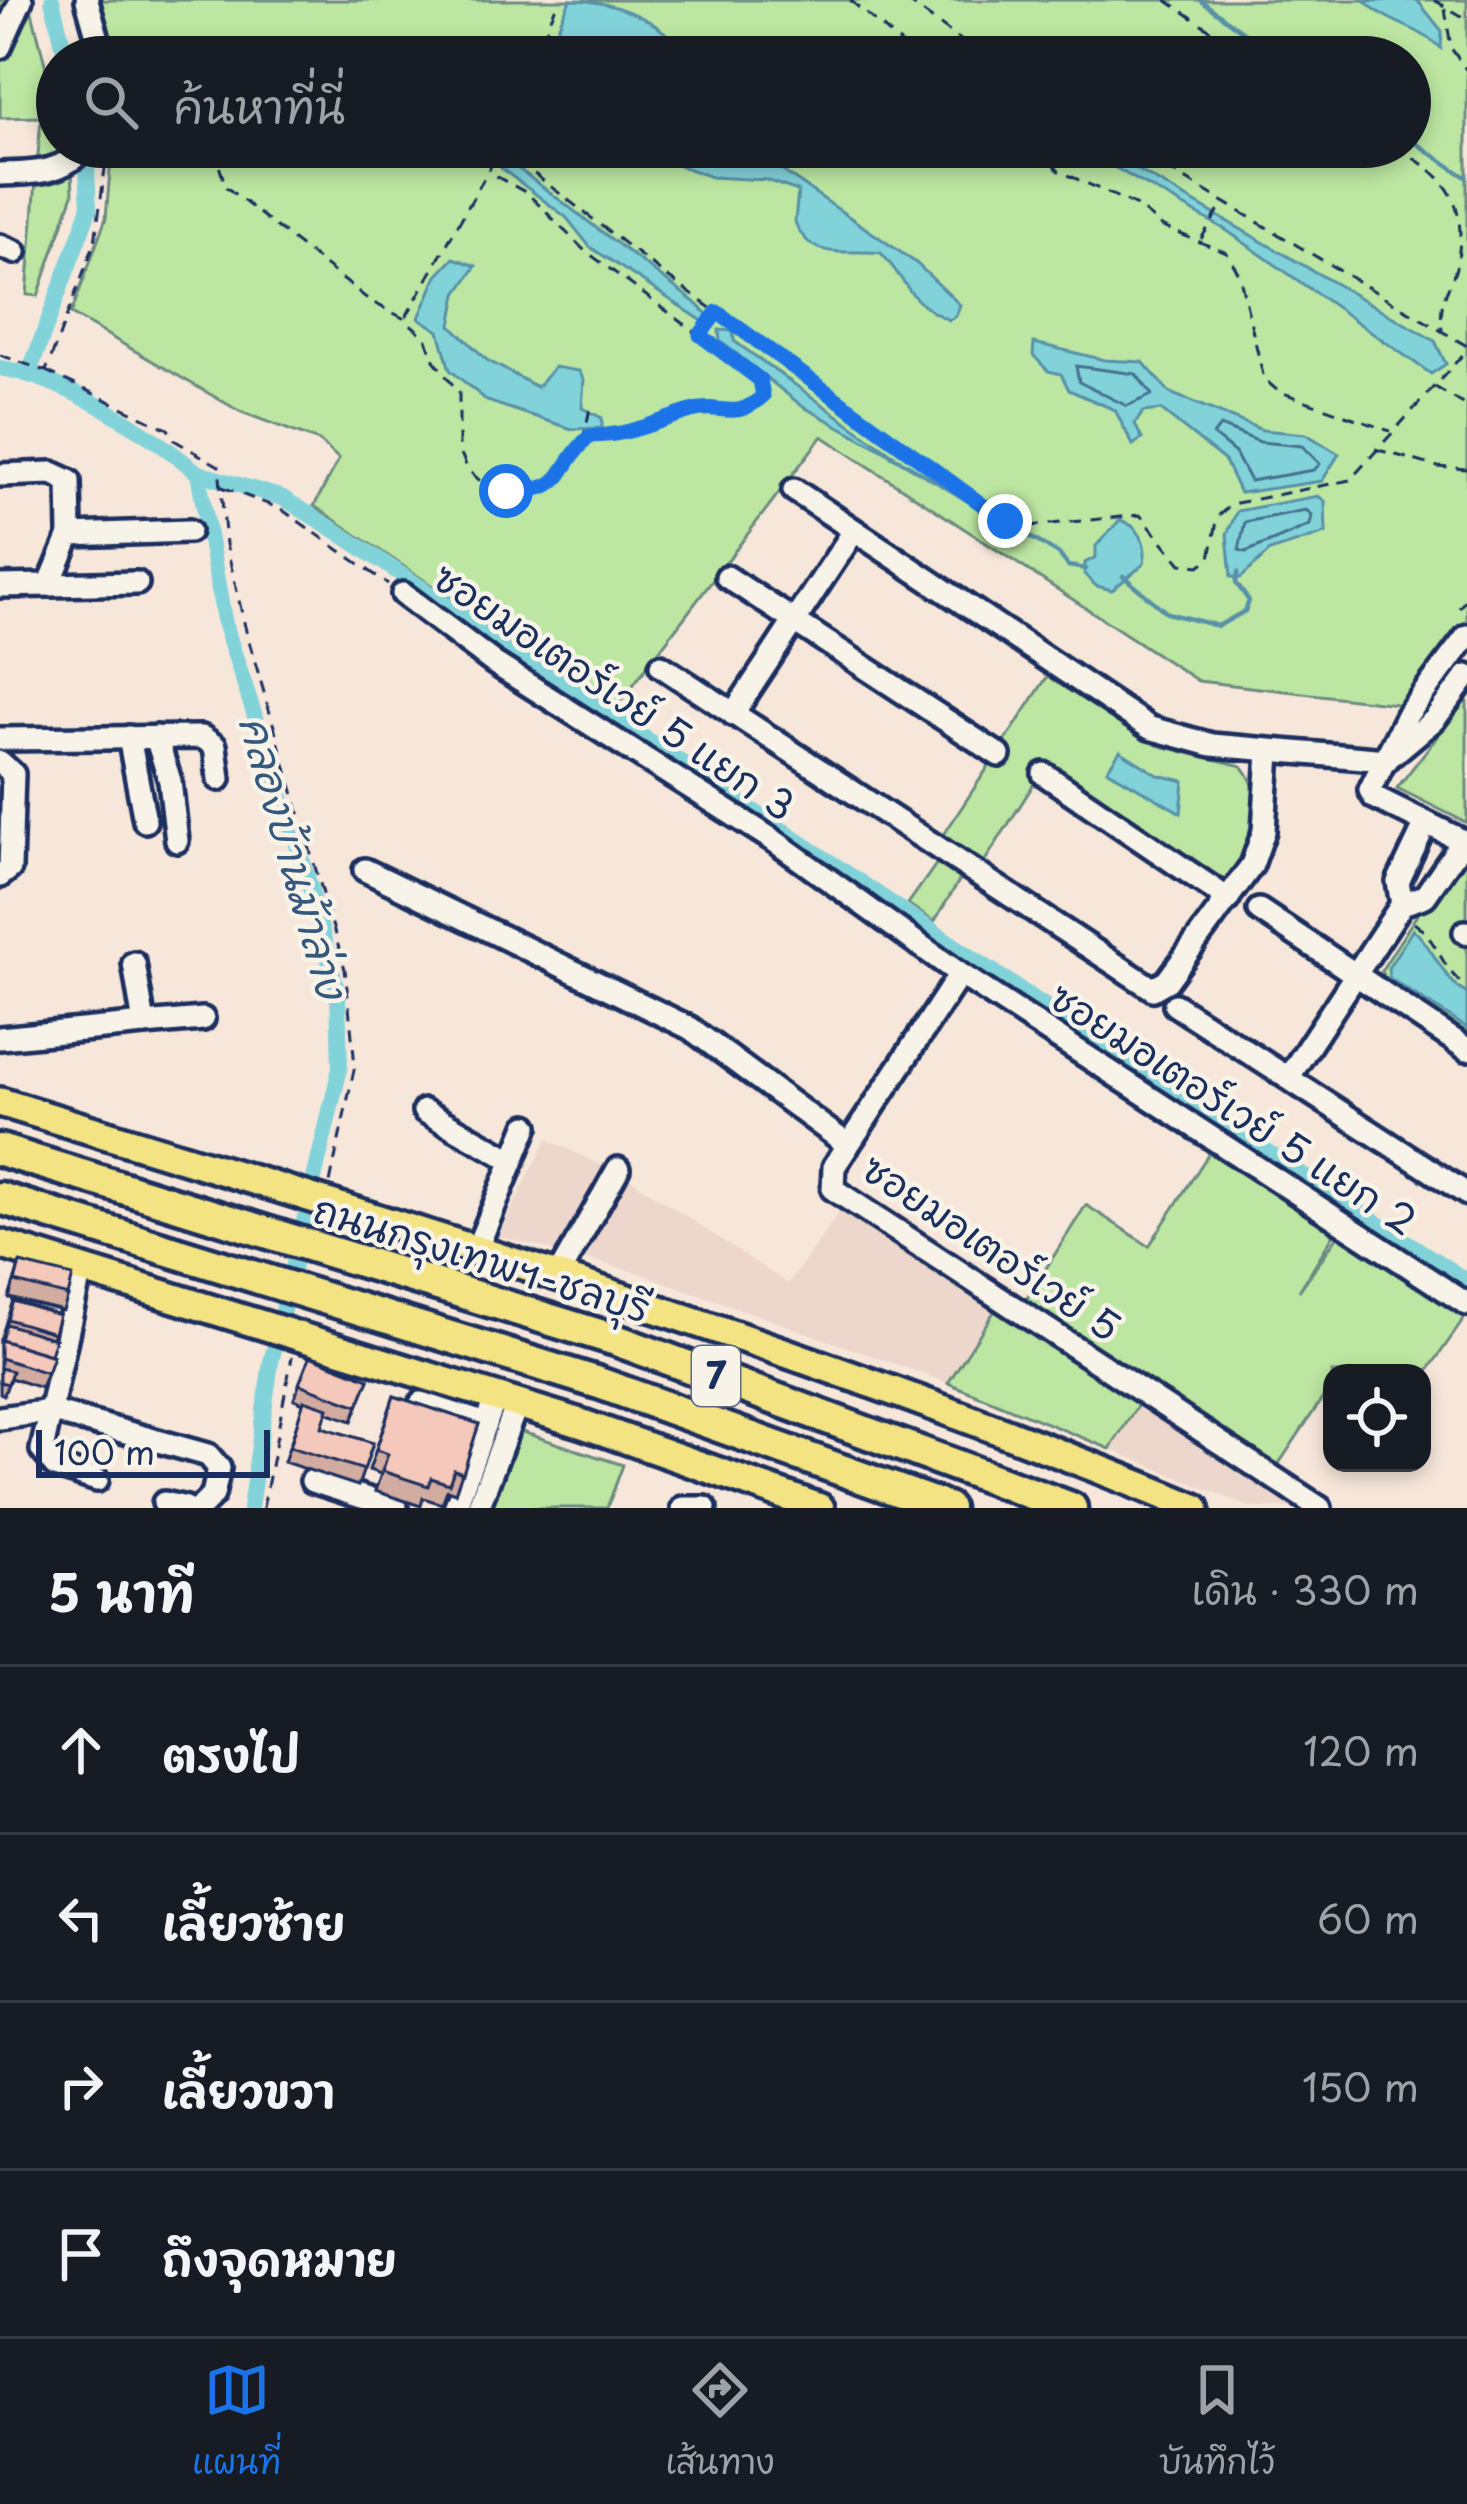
<!DOCTYPE html>
<html lang="th">
<head>
<meta charset="utf-8">
<style>
  body { margin:0; font-family:"Playpen Sans","Playpen Sans Thai",sans-serif; background:#242831; color:#f1f3f6 }
  .controls { position:absolute; right:36px; bottom:36px; display:grid; overflow:hidden; border-radius:24px; box-shadow:0 6px 18px #0003 }
  .controls button { width:108px; height:108px; display:grid; place-items:center; padding:0; border:0; border-bottom:3px solid #363941; background:#171b24; color:#f1f3f6; font:60px sans-serif }
  .scale { position:absolute; left:36px; bottom:30px; width:234px; box-sizing:border-box; padding-left:12px; border:6px solid #1b2f5e; border-top:0; font-size:33px; line-height:42px; white-space:nowrap; color:#1b2f5e; -webkit-text-stroke:9px #f7f3e8; paint-order:stroke }
  .stop { position:absolute; width:36px; height:36px; margin:-27px; border:9px solid #1a73e8; border-radius:50%; background:#fff }
  .stop.end { background:#1a73e8; border-color:#fff; box-shadow:0 3px 12px #0008 }
  .list { margin:0; padding:0; list-style:none }
  h2 { display:flex; justify-content:space-between; align-items:center; height:156px; margin:0; padding:0 48px; font-size:51px }
  h2 small { font-size:39px; font-weight:400; color:#9ea1a6 }
  .list li { display:grid; grid-template-columns:78px 1fr auto; gap:36px; align-items:center; box-sizing:border-box; height:168px; padding:0 48px; border-top:3px solid #363941 }
  .list b { display:block; font-size:45px; white-space:nowrap }
  .list em { font-size:39px; font-style:normal; color:#9ea1a6 }
  .icon { flex:none; width:66px; height:66px; fill:none; stroke:currentColor; stroke-width:2; stroke-linecap:round; stroke-linejoin:round }
  .map { position:relative; flex:none; width:1467px; height:1508px; overflow:hidden }
  .search { position:absolute; background:#171b24; box-shadow:0 6px 18px #0003; left:36px; right:36px; top:36px; height:132px; display:flex; align-items:center; gap:30px; box-sizing:border-box; padding:0 42px; border-radius:66px; color:#9ea1a6; font-size:45px }
  .sheet { height:828px; background:#171b24 }
  nav { display:flex; justify-content:space-around; align-items:center; box-sizing:border-box; height:168px; border-top:3px solid #363941; background:#171b24; font-size:33px; color:#9ea1a6 }
  nav a { display:grid; justify-items:center; gap:6px }
  nav .on { color:#1a73e8 }
  .map>svg:first-child { display:block }
  .built { fill:#edd7cc }
  .green { fill:#bce6a2; stroke:#6c8a80; stroke-width:3 }
  .water { fill:#82d3d9; stroke:#5991a8; stroke-width:3 }
  .lines { fill:none; stroke-linecap:round; stroke-linejoin:round }
  .shore { stroke:#44718f; stroke-width:3 }
  .stream { stroke:#5991a8; stroke-width:4.5 }
  .canal { stroke:#82d3d9; stroke-width:16 }
  .minor-casing { stroke:#1b2f5e; stroke-width:30 }
  .major-casing { stroke:#1b2f5e; stroke-width:36 }
  .highway-casing { stroke:#1b2f5e; stroke-width:39 }
  .path { stroke:#1b2f5e; stroke-width:3; stroke-dasharray:12 9; stroke-linecap:butt }
  .minor { stroke:#f7f3e8; stroke-width:21 }
  .major { stroke:#f4e382; stroke-width:27 }
  .highway { stroke:#f4e382; stroke-width:30 }
  .wall { fill:#d2aca0; stroke:#1b2f5e; stroke-width:3 }
  .building { fill:#f4c8ba; stroke:#1b2f5e; stroke-width:3 }
  .route { stroke:#1a73e8; stroke-width:15 }
  .labels { text-anchor:middle; stroke-width:9; stroke-linejoin:round; paint-order:stroke }
  .shield { fill:#f7f3e8; stroke:#5d6a87; stroke-width:3 }
  .shield-label { font-size:36px; font-weight:bold; fill:#1b2f5e }
  .street-label { font-size:39px; fill:#1b2f5e; stroke:#f7f3e8 }
  .water-label { font-size:42px; font-style:italic; fill:#35587d; stroke:#f7f3e8 }
</style>
</head>
<body>
<div class="map">
<svg width="1467" height="1508" viewBox="0 0 1467 1508">
  <rect width="100%" height="100%" fill="#f7e7db"/>
  <filter id="ink" filterUnits="userSpaceOnUse"><feTurbulence type="fractalNoise" baseFrequency=".00833" numOctaves="2"/><feDisplacementMap in="SourceGraphic" scale="24" xChannelSelector="R" yChannelSelector="G"/><feConvolveMatrix kernelMatrix="1 2 1 2 8 2 1 2 1" color-interpolation-filters="sRGB"/></filter>
  <g filter="url(#ink)">
    <g class="built">
      <polygon points="547,1139 632,1180 788,1284 844,1205 999,1304 948,1383 642,1274 498,1236"/>
      <polygon points="1141,1400 1309,1508 1252,1508 1110,1449"/>
    </g>
    <g class="green">
      <polygon points="0,0 29,0 57,112 57,147 71,147 73,194 38,296 27,295 41,117 0,118"/>
      <polygon points="74,0 1467,0 1467,621 1405,705 1198,681 822,436 615,709 314,506 339,459 319,441 241,412 71,314 106,218 112,147 1410,147 1410,57 90,57"/>
      <path d="M1051,671L1157,745L1242,766C1271,801 1250,840 1236,879L1218,882L1046,765L981,867L962,876L934,922L908,904L937,863L941,839Z"/>
      <polygon points="1467,698 1467,823 1397,788"/>
      <polygon points="1463,859 1467,861 1467,1035 1385,981 1381,971 1420,910"/>
      <polygon points="1211,1150 1337,1229 1299,1291 1339,1234 1467,1315 1422,1379 1422,1373 1332,1373 1332,1384 1276,1468 1024,1303 1086,1205 1149,1246"/>
      <polygon points="999,1304 1141,1400 1110,1449 948,1383"/>
      <polygon points="519,1431 623,1465 607,1508 486,1508"/>
    </g>
    <g class="water">
      <path d="M570,0C607,0 667,18 682,57H545Z"/>
      <path d="M1417,0L1442,31L1441,48C1418,26 1388,24 1365,1Z"/>
      <path d="M629,147L767,149L777,167L916,263L960,305L956,316L949,320C908,303 909,283 881,253C847,248 812,264 795,222L798,191L766,180L711,177Z"/>
      <polygon points="1074,147 1098,147 1435,341 1446,364 1431,374 1226,230 1112,166 1088,166"/>
      <polygon points="503,157 693,301 707,314 704,322 590,247 566,217 501,168"/>
      <polygon points="454,258 476,266 457,294 451,325 487,360 537,387 554,367 579,371 584,380 582,408 602,418 602,428 572,429 487,401 450,370 439,331 419,318 437,276"/>
      <polygon points="719,330 733,331 734,341 897,458 802,406 720,341"/>
      <polygon points="1034,343 1105,360 1143,362 1170,393 1262,430 1306,434 1339,454 1322,481 1240,493 1225,461 1161,410 1143,412 1135,424 1142,439 1133,445 1115,410 1069,390 1061,374 1048,371 1033,355"/>
      <polygon points="1318,496 1325,501 1326,533 1270,551 1241,578 1231,577 1227,534 1237,511"/>
      <path d="M1120,520C1140,526 1148,544 1144,564L1112,590L1096,586L1084,574L1085,563L1096,557V546Z"/>
      <polygon points="1120,751 1158,775 1184,781 1181,813 1107,770"/>
      <path d="M1413,929C1435,949 1441,978 1467,994V1028L1389,978L1388,968Z"/>
    </g>
    <g class="lines">
      <g class="shore">
        <polygon points="1076,366 1136,374 1152,395 1127,406 1079,382"/>
        <polygon points="1220,426 1260,442 1302,446 1320,464 1314,470 1250,481 1235,453 1213,435"/>
        <polygon points="1306,510 1312,515 1310,525 1246,552 1239,550 1245,522"/>
      </g>
      <g class="stream">
        <polyline points="1200,0 1277,57"/>
        <polyline points="1410,139 1467,178"/>
        <polyline points="891,455 1059,554 1068,566 1086,569"/>
        <polyline points="1123,576 1167,613 1218,626 1245,611 1249,601 1236,583 1238,572"/>
      </g>
      <g class="canal">
        <polyline points="52,0 66,57"/>
        <path d="M0,368C64,378 149,432 198,473L225,625L306,872L338,994L340,1068L271,1362L250,1508"/>
        <polyline points="29,373 89,210 86,147"/>
        <polyline points="198,473 283,498 341,534 1122,1058 1467,1281"/>
      </g>
      <g class="minor-casing">
        <g id="minor">
          <polyline points="87,0 103,57"/>
          <polyline points="0,47 21,0"/>
          <path d="M0,174C32,173 63,174 85,147"/>
          <polyline points="0,246 15,252"/>
          <polyline points="0,475 52,473 69,481 70,535"/>
          <polyline points="794,490 1150,728 1212,745 1387,760"/>
          <polyline points="727,577 999,755"/>
          <polyline points="49,585 137,583"/>
          <polyline points="0,586 49,585 70,535 189,531"/>
          <polyline points="403,594 494,663 773,840 960,974 1467,1304"/>
          <polyline points="1467,636 1407,715 1370,790 1374,797 1467,843"/>
          <polyline points="661,666 1153,989 1167,981 1252,865 1264,831 1269,752"/>
          <polyline points="733,714 854,531"/>
          <polyline points="129,737 145,821"/>
          <polyline points="156,737 170,781 177,841"/>
          <polyline points="0,739 202,737 215,746 219,779"/>
          <polyline points="1392,755 1434,720 1467,676"/>
          <polyline points="0,762 13,774 10,868 0,876"/>
          <polyline points="1044,774 1228,899"/>
          <polyline points="365,870 690,1028 848,1145"/>
          <polyline points="1402,904 1398,882 1426,823"/>
          <polyline points="1259,910 1467,1049"/>
          <polyline points="1465,932 1467,933"/>
          <polyline points="960,974 834,1167 833,1189 1320,1508"/>
          <polyline points="1175,1005 1467,1194"/>
          <polyline points="144,1024 203,1019"/>
          <polyline points="0,1038 144,1024 134,963"/>
          <polyline points="1288,1078 1402,904 1425,896 1463,841"/>
          <polyline points="424,1111 512,1160"/>
          <polyline points="477,1248 527,1126"/>
          <polyline points="81,1269 42,1450 55,1466 97,1480"/>
          <polyline points="559,1274 618,1169"/>
          <polyline points="421,1403 486,1424"/>
          <polyline points="0,1418 50,1411 208,1455 219,1468 213,1495 200,1508"/>
          <polyline points="312,1481 396,1508"/>
          <polyline points="164,1503 186,1508"/>
          <polyline points="455,1508 496,1396"/>
          <polyline points="478,1508 517,1404"/>
          <polyline points="683,1508 705,1508"/>
        </g>
      </g>
      <g class="major-casing">
        <g id="major">
          <path d="M0,1102C403,1226 805,1346 1195,1508"/>
          <polyline points="0,1244 583,1424 820,1508"/>
        </g>
      </g>
      <g class="highway-casing">
        <g id="highway">
          <polyline points="0,1150 616,1340 1071,1508"/>
          <polyline points="0,1198 599,1383 947,1508"/>
        </g>
      </g>
      <g class="path">
        <polyline points="850,0 917,57"/>
        <polyline points="906,0 984,57"/>
        <polyline points="1166,0 1250,57"/>
        <polyline points="1434,0 1467,19"/>
        <polyline points="1445,8 1451,48 1467,71"/>
        <polyline points="534,57 559,0"/>
        <path d="M213,147L226,187L370,301L405,319L426,338L434,360L459,393V449L468,470L486,486L535,492L558,483L589,436C630,436 654,422 692,411C722,402 734,423 763,396L760,380L583,249L527,193L488,172"/>
        <polyline points="1038,147 1059,171 1137,206 1163,227 1227,253 1239,274 1264,379 1278,391 1390,431"/>
        <polyline points="1131,147 1467,346"/>
        <path d="M1395,147C1444,175 1467,196 1458,259C1452,290 1438,293 1442,330"/>
        <polyline points="501,148 665,275 1005,521 1021,527 1140,515 1181,564 1199,566 1210,558 1218,516 1232,504 1350,480 1467,350"/>
        <polyline points="1201,239 1224,202"/>
        <polyline points="406,317 501,148"/>
        <polyline points="701,334 716,312"/>
        <polyline points="0,355 46,371 95,242 108,147"/>
        <polyline points="46,371 168,429 174,440 219,466 226,544 246,631 345,969 355,1065 330,1183"/>
        <polyline points="1435,387 1467,406"/>
        <polyline points="583,442 591,403"/>
        <polyline points="1375,449 1438,467 1467,469"/>
        <polyline points="222,487 281,509 388,584"/>
        <polyline points="1459,608 1467,598"/>
        <path d="M1414,923C1439,940 1441,971 1467,987"/>
        <polyline points="263,1508 292,1357"/>
      </g>
      <use href="#minor" class="minor"/>
      <use href="#major" class="major"/>
      <use href="#highway" class="highway"/>
    </g>
    <g class="wall">
      <polygon points="20,1263 68,1296 63,1311 9,1298"/>
      <polygon points="13,1301 59,1315 52,1338 50,1355 53,1356 41,1388 10,1378 4,1395 0,1393 0,1340"/>
      <polygon points="310,1356 369,1379 352,1421 326,1412 322,1427 373,1443 358,1486 284,1462 304,1403 294,1399"/>
      <polygon points="394,1396 479,1424 455,1493 447,1490 442,1504 423,1498 421,1506 375,1491 381,1474 369,1470"/>
    </g>
    <g class="building">
      <polygon points="20,1263 73,1276 68,1296 15,1282"/>
      <polygon points="13,1301 59,1315 54,1333 7,1319"/>
      <polygon points="6,1324 55,1339 50,1355 1,1340"/>
      <polygon points="0,1340 53,1356 47,1373 0,1358"/>
      <polygon points="310,1356 369,1379 358,1406 299,1384"/>
      <polygon points="0,1368 12,1371 8,1384 0,1382"/>
      <polygon points="394,1396 479,1424 463,1473 454,1470 449,1484 431,1478 428,1486 382,1471 388,1454 376,1450"/>
      <polygon points="304,1400 328,1408 322,1427 373,1443 364,1470 290,1447"/>
    </g>
  </g>
  <g class="lines" filter="url(#ink)">
    <path class="route" d="M506,491C571,492 552,471 590,436C630,436 654,422 691,411C722,402 733,423 763,396L760,380L700,335L717,312L1005,521"/>
  </g>
  <g class="labels">
    <rect class="shield" x="692" y="1346" width="48" height="60" rx="9"/>
    <g class="shield-label">
      <text x="716" y="1389">7</text>
    </g>
    <g class="street-label">
      <text transform="translate(614 692) rotate(34)" y="14">ซอยมอเตอร์เวย์ 5 แยก 3</text>
      <text transform="translate(1233 1109) rotate(33)" y="14">ซอยมอเตอร์เวย์ 5 แยก 2</text>
      <text transform="translate(991 1248) rotate(34)" y="14">ซอยมอเตอร์เวย์ 5</text>
      <text transform="translate(482 1259) rotate(17)" y="14">ถนนกรุงเทพฯ-ชลบุรี</text>
    </g>
    <g class="water-label">
      <text transform="translate(293 857) rotate(74)" y="15">คลองบ้านม้าล่าง</text>
    </g>
  </g>
</svg>
<div class="controls">
<button><svg class="icon" aria-label="locate" viewBox="0 0 24 24"><circle cx="12" cy="12" r="6"/><path d="M12 2v4M12 18v4M2 12h4M18 12h4"/></svg></button>
</div>
<div class="scale">100 m</div>
<div class="stop" style="left:506px;top:491px"></div>
<div class="stop end" style="left:1005px;top:521px"></div>
<div class="search"><svg class="icon" aria-label="search" viewBox="0 0 24 24"><circle cx="10" cy="10" r="6"/><path d="M15 15l6 6"/></svg>ค้นหาที่นี่</div>
</div>
<section class="sheet">
<h2>5 นาที<small>เดิน · 330 m</small></h2>
<ul class="list">
<li><svg class="icon" aria-label="ahead" viewBox="0 0 24 24"><path d="M12 20V5M6 11l6-6 6 6"/></svg><div><b>ตรงไป</b></div><em>120 m</em></li>
<li><svg class="icon" aria-label="left" viewBox="0 0 24 24"><path d="M17 20v-9H6M10 6l-5 5 5 5"/></svg><div><b>เลี้ยวซ้าย</b></div><em>60 m</em></li>
<li><svg class="icon" aria-label="right" viewBox="0 0 24 24"><path d="M7 20v-9h11M14 6l5 5-5 5"/></svg><div><b>เลี้ยวขวา</b></div><em>150 m</em></li>
<li><svg class="icon" aria-label="arrive" viewBox="0 0 24 24"><path d="M6 21V4h12l-3 4 3 4H6"/></svg><div><b>ถึงจุดหมาย</b></div></li>
</ul>
</section>
<nav>
<a class="on"><svg class="icon" aria-label="map" viewBox="0 0 24 24"><path d="M3 6l6-2 6 2 6-2v14l-6 2-6-2-6 2zM9 4v14M15 6v14"/></svg>แผนที่</a>
<a><svg class="icon" aria-label="directions" viewBox="0 0 24 24"><path d="M12 3l9 9-9 9-9-9zM9 14v-3h6M13 9l2 2-2 2"/></svg>เส้นทาง</a>
<a><svg class="icon" aria-label="saved" viewBox="0 0 24 24"><path d="M7 4h10v16l-5-4-5 4z"/></svg>บันทึกไว้</a>
</nav>
</body>
</html>
